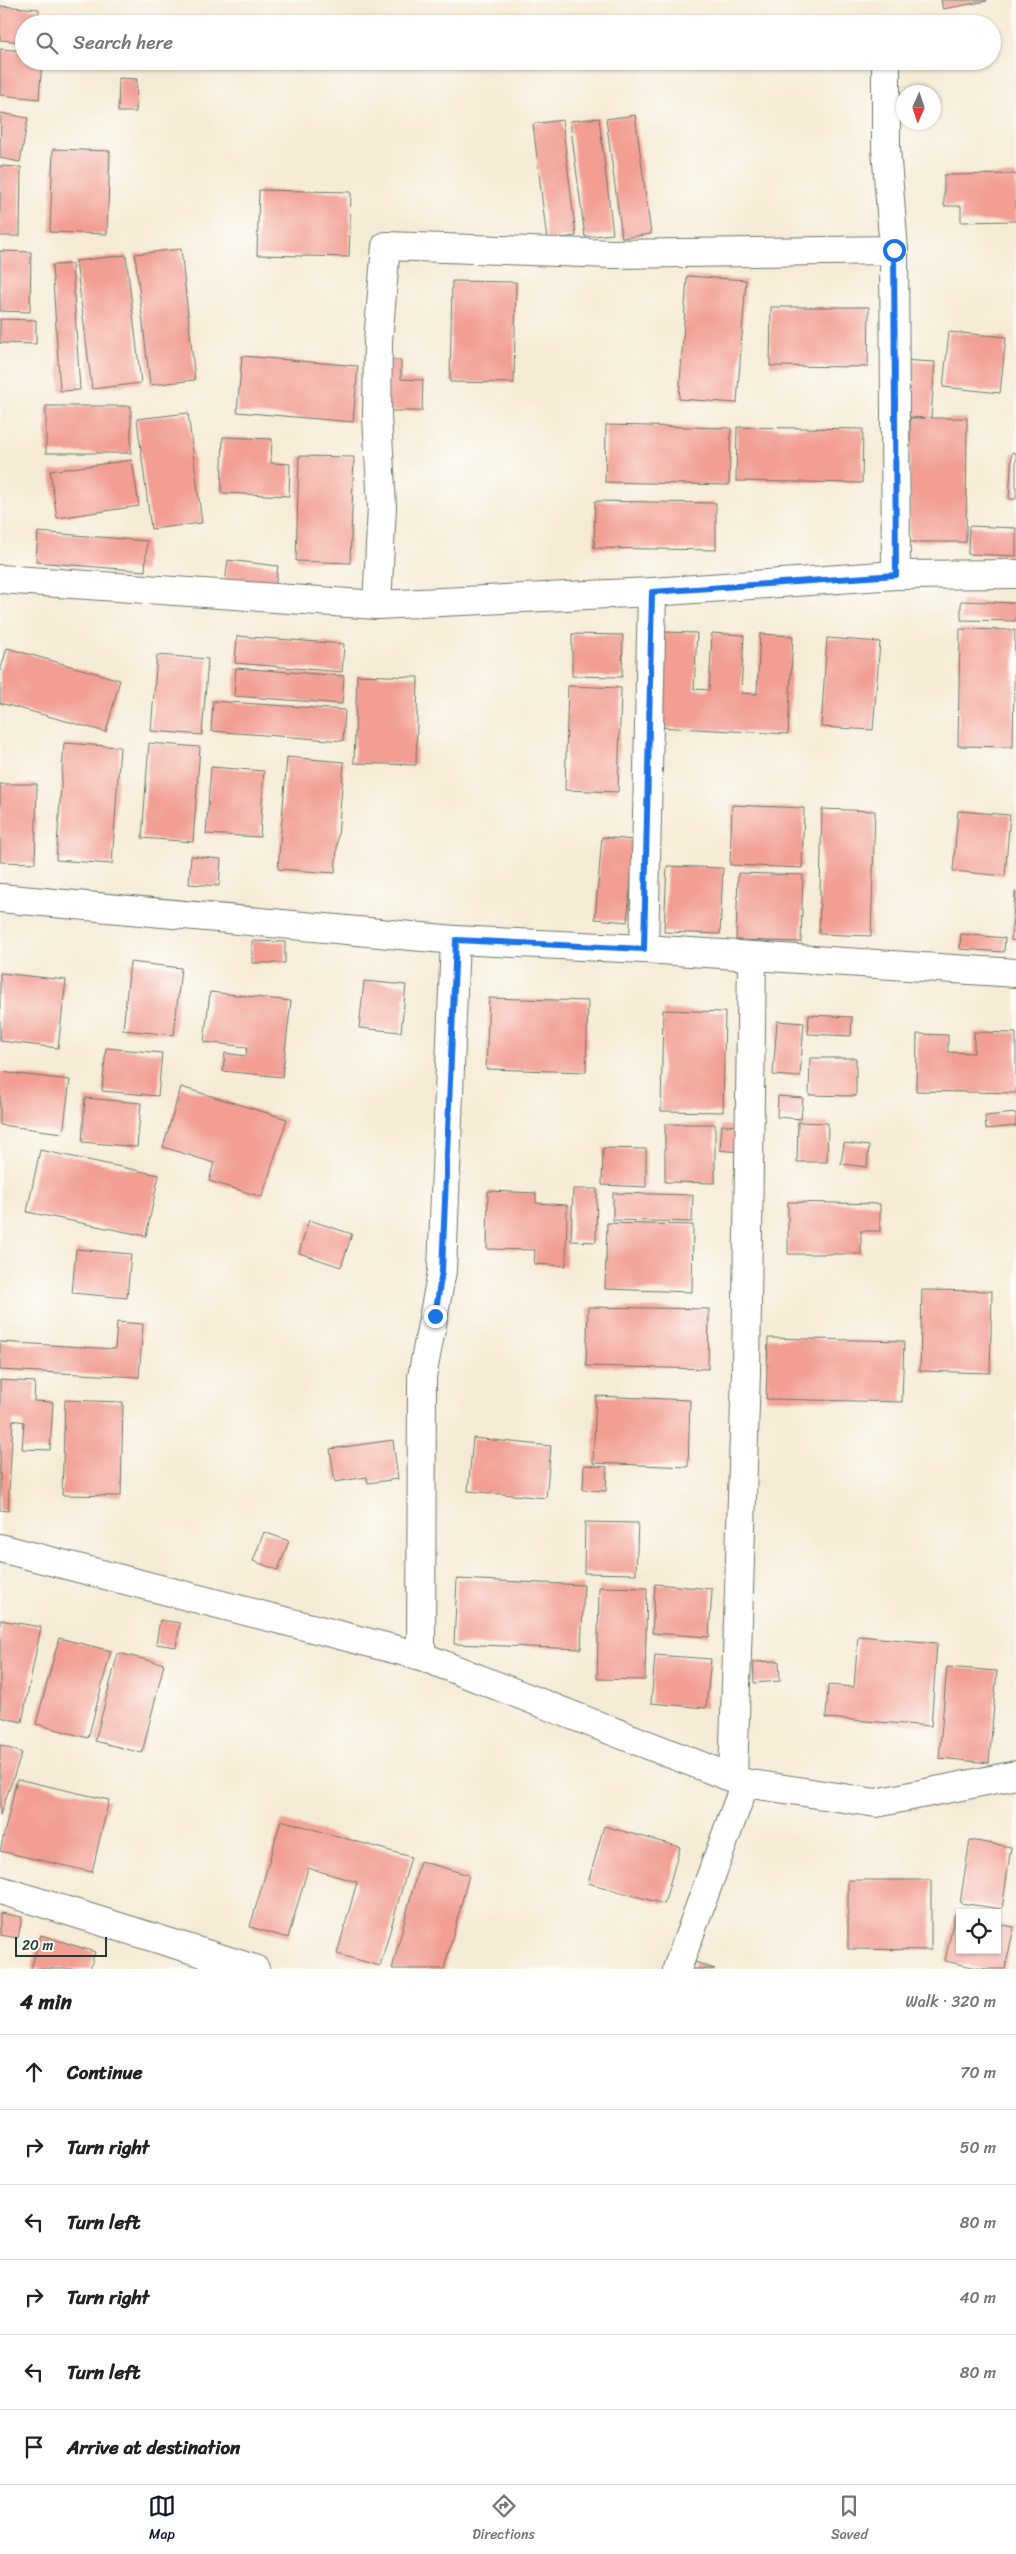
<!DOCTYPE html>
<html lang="en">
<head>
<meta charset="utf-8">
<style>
  body { margin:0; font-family:Sriracha,sans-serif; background:#f6f6f6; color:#202124 }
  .controls { position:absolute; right:15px; bottom:15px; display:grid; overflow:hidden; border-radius:0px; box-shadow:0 1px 4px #0004 }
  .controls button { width:45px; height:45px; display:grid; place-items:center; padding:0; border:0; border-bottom:1px solid #e0e0e0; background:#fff; color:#202124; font:25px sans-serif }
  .compass { position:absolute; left:896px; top:85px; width:45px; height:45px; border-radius:50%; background:#fff; box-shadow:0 1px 4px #0004; rotate:183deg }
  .scale { position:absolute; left:15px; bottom:12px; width:92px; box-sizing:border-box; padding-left:5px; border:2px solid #1f3d34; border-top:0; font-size:14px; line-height:18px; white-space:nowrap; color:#1f3d34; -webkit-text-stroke:4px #fdfcf7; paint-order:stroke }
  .stop { position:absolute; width:15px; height:15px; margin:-11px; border:4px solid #1a73e8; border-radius:50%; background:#fff }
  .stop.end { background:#1a73e8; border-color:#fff; box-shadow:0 1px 5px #0008 }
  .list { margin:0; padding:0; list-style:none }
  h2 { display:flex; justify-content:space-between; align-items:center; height:65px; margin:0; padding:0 20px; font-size:21px }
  h2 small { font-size:16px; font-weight:400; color:#757577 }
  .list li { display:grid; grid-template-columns:32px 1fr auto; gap:15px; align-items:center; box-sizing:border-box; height:75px; padding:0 20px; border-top:1px solid #e0e0e0 }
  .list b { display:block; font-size:19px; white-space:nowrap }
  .list em { font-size:16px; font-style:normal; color:#757577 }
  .icon { flex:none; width:28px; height:28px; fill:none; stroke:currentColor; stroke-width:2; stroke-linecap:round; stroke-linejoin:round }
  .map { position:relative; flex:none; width:1016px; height:1969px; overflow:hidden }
  .search { position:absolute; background:#fff; box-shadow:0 1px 4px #0004; left:15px; right:15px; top:15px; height:55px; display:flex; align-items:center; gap:12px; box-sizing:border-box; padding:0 18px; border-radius:28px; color:#757577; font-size:19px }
  .sheet { height:515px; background:#fff }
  nav { display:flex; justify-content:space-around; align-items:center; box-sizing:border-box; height:70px; border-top:1px solid #e0e0e0; background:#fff; font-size:14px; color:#757577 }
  nav a { display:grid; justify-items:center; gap:2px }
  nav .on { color:#111827 }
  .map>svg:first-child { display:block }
  .building { fill:#f29e93 }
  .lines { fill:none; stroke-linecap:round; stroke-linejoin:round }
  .minor-casing { stroke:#6a7a6d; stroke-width:30 }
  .minor { stroke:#fff; stroke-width:28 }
  .route { stroke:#1a73e8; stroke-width:6 }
</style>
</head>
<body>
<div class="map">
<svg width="1016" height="1969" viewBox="0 0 1016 1969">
  <rect width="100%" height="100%" fill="#fdfcf7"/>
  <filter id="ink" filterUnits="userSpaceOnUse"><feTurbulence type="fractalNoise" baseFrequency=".02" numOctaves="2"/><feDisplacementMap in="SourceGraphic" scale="10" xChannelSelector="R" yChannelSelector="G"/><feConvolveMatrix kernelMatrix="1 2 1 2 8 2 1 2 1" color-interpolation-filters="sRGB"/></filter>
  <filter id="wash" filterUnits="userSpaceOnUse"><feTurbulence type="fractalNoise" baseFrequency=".0096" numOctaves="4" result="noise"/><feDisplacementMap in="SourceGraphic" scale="20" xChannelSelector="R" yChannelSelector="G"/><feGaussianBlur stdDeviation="1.12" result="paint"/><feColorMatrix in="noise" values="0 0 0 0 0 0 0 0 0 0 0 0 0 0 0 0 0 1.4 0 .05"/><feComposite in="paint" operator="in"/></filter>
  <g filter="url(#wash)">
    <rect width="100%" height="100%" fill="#f6ebd6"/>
    <g id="blocks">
      <g class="building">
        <polygon points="941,0 987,0 987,1 943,9"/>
        <polygon points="0,6 39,9 38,24 24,24 24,42 0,40"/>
        <polygon points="0,49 24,51 24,61 42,61 39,99 0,95"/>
        <polygon points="119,78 137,79 136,112 118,112"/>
        <polygon points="1,113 28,118 20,162 0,158"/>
        <polygon points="635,115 651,234 622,238 606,119"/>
        <polygon points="599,118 613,234 585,237 570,121"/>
        <polygon points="562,120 576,236 547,240 533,124"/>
        <polygon points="53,149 110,151 107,234 50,232"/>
        <polygon points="0,166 21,167 20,236 0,236"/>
        <polygon points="1016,174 1016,221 961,222 961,206 944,206 944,175"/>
        <polygon points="259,190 351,192 349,257 257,255"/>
        <polygon points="181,249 195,380 150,385 135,254"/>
        <polygon points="0,251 31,252 30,312 0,311"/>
        <polygon points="126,255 141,383 92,389 76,261"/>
        <polygon points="72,264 80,390 60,391 52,265"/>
        <polygon points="687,276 746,280 737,403 679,399"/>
        <polygon points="452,281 516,282 514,383 450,382"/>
        <polygon points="771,307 869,307 868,367 770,366"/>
        <polygon points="0,319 36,320 36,344 0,343"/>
        <polygon points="949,332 1006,337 1000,393 943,387"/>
        <polygon points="242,356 358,366 353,422 237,412"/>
        <polygon points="381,360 401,360 401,379 423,380 422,411 381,411"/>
        <polygon points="900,360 935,362 931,418 967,418 966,542 909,542 910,418 925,418 896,416"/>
        <rect x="46" y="406" width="85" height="47"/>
        <polygon points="188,413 202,523 151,529 137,419"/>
        <polygon points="606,425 731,428 729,485 605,482"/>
        <polygon points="737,427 863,429 862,483 736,481"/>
        <polygon points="223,437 272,439 271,463 290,464 289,496 221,493"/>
        <polygon points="1012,452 1016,453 1016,499 1009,499"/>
        <polygon points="299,456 354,457 350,563 296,561"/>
        <polygon points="132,460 139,506 57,518 50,471"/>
        <polygon points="595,501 716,503 716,550 594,548"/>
        <polygon points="969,526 1016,528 1016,556 968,554"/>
        <polygon points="38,532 147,541 145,571 36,562"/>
        <polygon points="228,560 278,566 275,589 225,583"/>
        <polygon points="961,601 1016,603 1016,621 961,620"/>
        <polygon points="960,629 1015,630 1013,747 958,746"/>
        <polygon points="663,632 697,633 694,689 709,690 712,633 744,635 741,693 757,694 760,634 793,636 788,734 658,727"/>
        <polygon points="572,634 623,635 622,677 572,676"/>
        <polygon points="237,636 344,644 342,672 235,663"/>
        <polygon points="827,638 880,642 873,730 821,727"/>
        <polygon points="7,648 120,680 106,732 0,703 0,672"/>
        <polygon points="157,655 208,659 202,735 151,731"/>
        <polygon points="236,668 344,676 342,704 234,696"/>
        <polygon points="357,675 418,677 416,765 354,763"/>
        <polygon points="568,686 621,688 618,792 565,790"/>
        <polygon points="213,701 345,710 343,741 211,731"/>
        <polygon points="64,743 120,747 112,864 56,860"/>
        <polygon points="149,743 200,747 193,842 142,838"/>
        <polygon points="287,757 344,762 335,873 278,869"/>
        <polygon points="211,767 264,771 260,837 206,834"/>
        <polygon points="0,784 37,784 35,863 0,862"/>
        <polygon points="732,805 804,808 802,868 730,865"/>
        <polygon points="822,809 875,811 871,936 819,934"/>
        <polygon points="958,811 1010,815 1005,876 953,871"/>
        <polygon points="602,837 635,840 627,922 595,919"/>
        <polygon points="191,856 221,859 219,886 189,884"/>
        <polygon points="667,866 723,868 720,934 664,932"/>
        <polygon points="738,873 803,875 801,942 736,940"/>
        <polygon points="1015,892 1016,892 1016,941 1011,940"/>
        <polygon points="961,934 1005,938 1004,952 960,949"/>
        <polygon points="252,941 285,942 285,963 252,963"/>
        <polygon points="130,962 181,968 174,1035 123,1030"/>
        <polygon points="0,973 66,980 58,1048 0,1041"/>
        <polygon points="364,981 406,985 401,1032 359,1028"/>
        <polygon points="210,992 291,1001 282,1077 223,1071 225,1053 246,1056 247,1047 204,1042"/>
        <polygon points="489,998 588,1001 586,1072 486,1069"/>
        <polygon points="663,1010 725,1012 723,1112 661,1111"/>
        <polygon points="809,1015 852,1017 851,1036 808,1034"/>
        <polygon points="777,1021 804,1023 800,1077 773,1075"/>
        <polygon points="974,1032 1016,1033 1016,1093 916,1091 917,1034 948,1035 948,1052 974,1053"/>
        <polygon points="106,1048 162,1053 158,1096 102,1091"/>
        <polygon points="810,1058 856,1058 856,1096 809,1095"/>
        <polygon points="0,1072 70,1080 63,1133 0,1125"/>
        <polygon points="181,1087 287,1119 262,1197 209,1181 214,1163 163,1147"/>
        <polygon points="778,1096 803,1098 801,1119 777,1117"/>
        <polygon points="85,1098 141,1103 137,1147 82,1142"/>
        <polygon points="1016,1113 1016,1126 986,1129 985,1116"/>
        <polygon points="798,1122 828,1123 827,1162 797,1162"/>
        <polygon points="665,1124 715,1124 715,1183 665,1182"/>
        <polygon points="722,1125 739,1126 738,1152 720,1150"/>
        <polygon points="844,1143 869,1146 867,1167 841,1164"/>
        <polygon points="603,1148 646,1149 646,1187 602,1185"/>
        <polygon points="40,1150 159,1175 146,1236 27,1212"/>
        <polygon points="573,1189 597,1189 596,1242 571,1241"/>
        <polygon points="488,1191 536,1193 536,1203 567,1205 566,1266 534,1264 535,1250 487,1249"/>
        <polygon points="613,1193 693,1195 692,1222 613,1220"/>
        <polygon points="788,1202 880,1204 880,1231 861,1231 861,1254 788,1254"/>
        <polygon points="309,1220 352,1234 341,1267 299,1253"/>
        <polygon points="607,1223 693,1225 692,1292 605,1289"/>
        <polygon points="76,1249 131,1254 127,1298 72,1293"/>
        <polygon points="922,1290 992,1291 990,1373 920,1371"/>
        <polygon points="588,1307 709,1309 708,1369 586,1366"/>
        <polygon points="117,1322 143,1324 139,1377 0,1370 0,1342 115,1349"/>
        <polygon points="768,1338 904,1341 902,1402 766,1399"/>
        <polygon points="0,1380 35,1382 34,1401 53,1402 50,1450 22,1449 24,1422 13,1420 8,1511 0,1510"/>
        <polygon points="596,1396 690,1400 688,1467 593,1463"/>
        <polygon points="65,1400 123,1402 121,1496 62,1495"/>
        <polygon points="473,1438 551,1446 546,1498 468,1491"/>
        <polygon points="393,1440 398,1479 368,1483 367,1477 335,1482 330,1449"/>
        <polygon points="584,1465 607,1467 606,1491 583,1490"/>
        <polygon points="585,1522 638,1523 636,1574 584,1573"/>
        <polygon points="264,1532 289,1541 278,1570 253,1561"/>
        <polygon points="457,1579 584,1585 581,1649 454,1644"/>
        <polygon points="655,1584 712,1589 709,1637 652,1633"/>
        <polygon points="599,1587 647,1588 645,1680 597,1679"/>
        <polygon points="0,1620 41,1627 22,1722 0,1717"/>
        <polygon points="160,1620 180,1623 176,1647 156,1644"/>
        <polygon points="858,1636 937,1643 931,1726 826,1718 828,1685 854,1687"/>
        <polygon points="59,1638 111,1651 88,1738 36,1724"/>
        <polygon points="118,1653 164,1664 142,1753 95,1741"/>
        <polygon points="655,1655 711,1659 706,1708 651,1703"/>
        <polygon points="779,1661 780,1681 754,1683 753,1662"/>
        <polygon points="947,1667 997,1671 989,1763 939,1758"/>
        <polygon points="0,1745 22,1753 0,1815"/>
        <polygon points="17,1779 109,1800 92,1872 0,1851"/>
        <polygon points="281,1820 411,1857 380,1966 337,1954 357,1882 308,1868 288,1938 250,1927"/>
        <polygon points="604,1826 680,1847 664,1904 588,1883"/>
        <polygon points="970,1840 1011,1847 1002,1909 960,1903"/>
        <polygon points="420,1861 469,1875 444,1969 392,1969"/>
        <polygon points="848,1880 931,1880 931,1950 848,1949"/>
        <polygon points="0,1913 22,1917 18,1938 0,1935"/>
        <polygon points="955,1914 960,1916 960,1950 997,1950 997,1924 1014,1927 1005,1969 982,1969 945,1961"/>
        <polygon points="41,1935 95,1952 90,1969 31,1969"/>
        <polygon points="695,1962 715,1969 693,1969"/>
      </g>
    </g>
  </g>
  <g filter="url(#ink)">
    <use href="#blocks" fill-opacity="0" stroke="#6a7a6d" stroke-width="1"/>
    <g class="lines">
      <g class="minor-casing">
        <g id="minor">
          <polyline points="886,61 886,149 894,250 896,575"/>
          <polyline points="0,579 377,605 652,592 896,575 1016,574"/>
          <polyline points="377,605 382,507 377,416 378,341 386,246 613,254 894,250"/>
          <polyline points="0,898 455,940 644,949 1016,973"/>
          <polyline points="644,949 652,592"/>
          <polyline points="0,1548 421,1656 745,1783 876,1803 1016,1775"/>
          <polyline points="421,1656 422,1377 442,1271 455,940"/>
          <polyline points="733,1778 746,1372 752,957"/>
          <polyline points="0,1890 255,1969"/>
          <polyline points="677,1969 745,1783"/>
        </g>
      </g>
      <use href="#minor" class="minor"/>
    </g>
  </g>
  <g class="lines" filter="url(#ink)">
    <polyline class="route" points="435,1316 442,1271 456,940 644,949 652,592 896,575 894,250"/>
  </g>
</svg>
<div class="controls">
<button><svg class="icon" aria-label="locate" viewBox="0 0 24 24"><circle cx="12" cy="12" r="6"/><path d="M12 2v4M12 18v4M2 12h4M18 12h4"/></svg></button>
</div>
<svg class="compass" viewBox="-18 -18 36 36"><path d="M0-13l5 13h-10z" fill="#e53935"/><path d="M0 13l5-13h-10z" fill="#757577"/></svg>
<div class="scale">20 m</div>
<div class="stop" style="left:894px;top:250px"></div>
<div class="stop end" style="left:435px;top:1316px"></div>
<div class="search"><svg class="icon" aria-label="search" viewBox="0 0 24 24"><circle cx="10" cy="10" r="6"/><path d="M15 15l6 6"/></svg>Search here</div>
</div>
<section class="sheet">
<h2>4 min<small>Walk · 320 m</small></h2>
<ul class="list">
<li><svg class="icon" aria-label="ahead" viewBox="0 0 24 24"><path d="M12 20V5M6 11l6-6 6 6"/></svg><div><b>Continue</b></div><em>70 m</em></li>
<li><svg class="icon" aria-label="right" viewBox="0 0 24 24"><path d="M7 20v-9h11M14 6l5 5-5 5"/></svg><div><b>Turn right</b></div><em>50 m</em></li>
<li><svg class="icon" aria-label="left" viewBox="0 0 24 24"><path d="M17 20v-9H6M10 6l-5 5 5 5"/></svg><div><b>Turn left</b></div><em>80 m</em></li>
<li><svg class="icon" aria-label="right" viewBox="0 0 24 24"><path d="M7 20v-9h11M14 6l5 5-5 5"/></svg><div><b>Turn right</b></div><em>40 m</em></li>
<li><svg class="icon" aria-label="left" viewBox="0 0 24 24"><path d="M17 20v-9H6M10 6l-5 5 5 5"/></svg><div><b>Turn left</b></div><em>80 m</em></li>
<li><svg class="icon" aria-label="arrive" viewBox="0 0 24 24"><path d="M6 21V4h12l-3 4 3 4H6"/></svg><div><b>Arrive at destination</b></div></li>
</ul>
</section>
<nav>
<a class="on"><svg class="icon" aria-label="map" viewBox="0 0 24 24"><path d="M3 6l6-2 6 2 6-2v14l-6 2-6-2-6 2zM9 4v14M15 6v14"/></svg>Map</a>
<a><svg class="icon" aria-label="directions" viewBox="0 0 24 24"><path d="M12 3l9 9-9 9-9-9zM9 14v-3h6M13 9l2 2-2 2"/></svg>Directions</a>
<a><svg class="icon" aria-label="saved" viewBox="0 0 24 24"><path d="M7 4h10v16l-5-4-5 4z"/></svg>Saved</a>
</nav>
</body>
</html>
